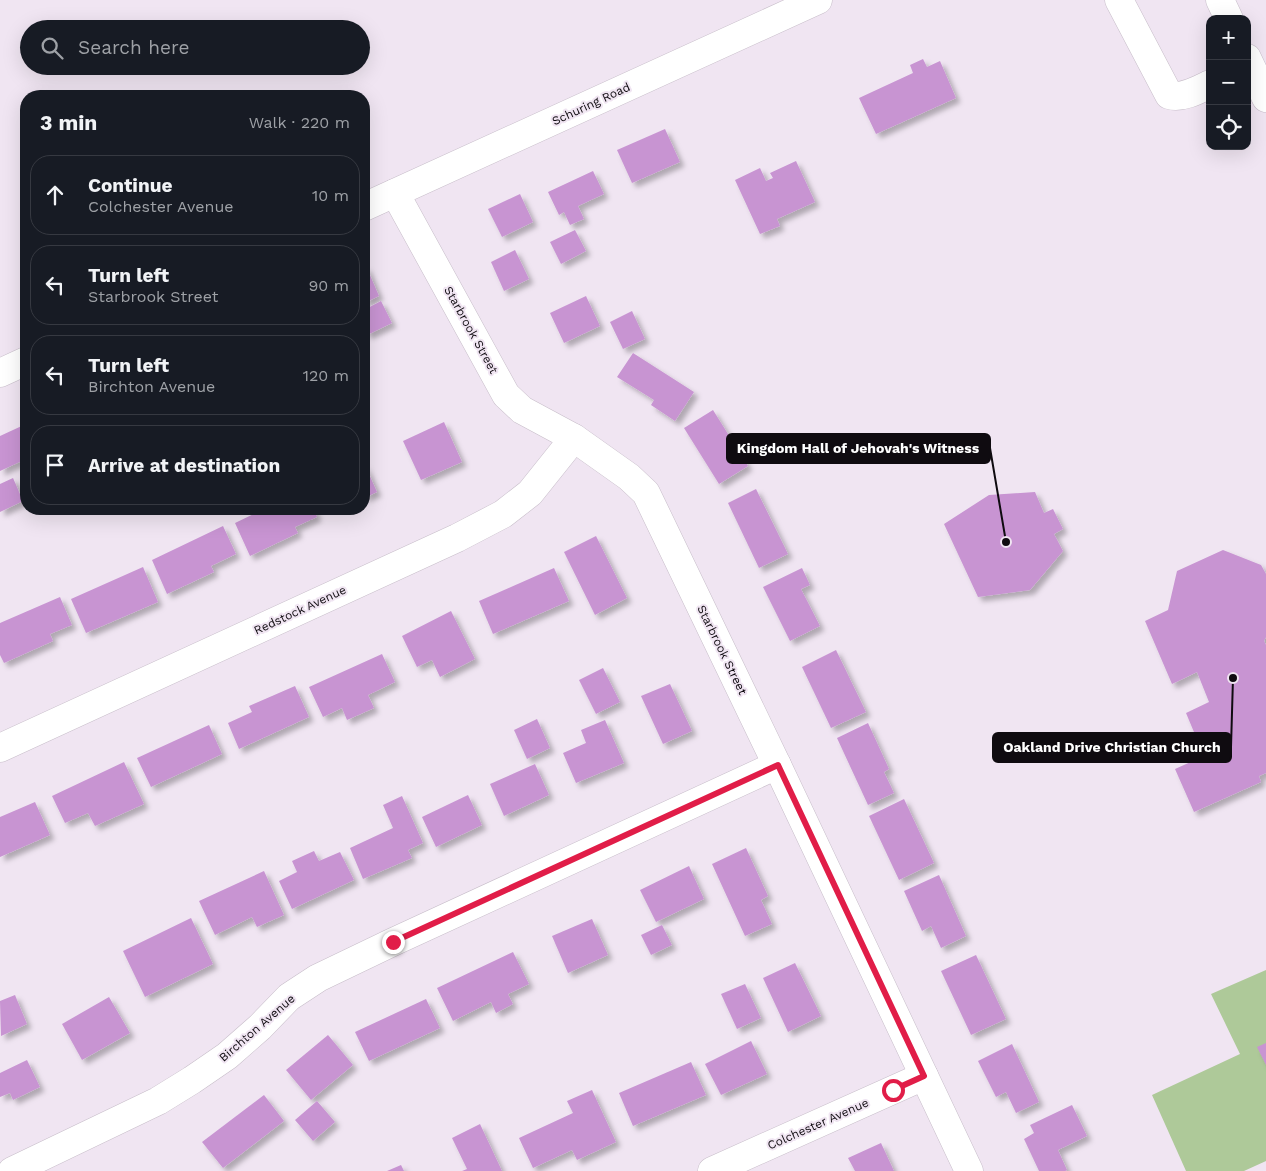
<!DOCTYPE html>
<html lang="en">
<head>
<meta charset="utf-8">
<style>
  body { margin:0; font-family:"Work Sans",sans-serif; background:#242831; color:#f1f3f6 }
  .controls { position:absolute; right:15px; top:15px; display:grid; overflow:hidden; border-radius:10px; box-shadow:0 5px 20px #0002 }
  .controls button { width:45px; height:45px; display:grid; place-items:center; padding:0; border:0; border-bottom:1px solid #363941; background:#171b24; color:#f1f3f6; font:25px sans-serif }
  .stop { position:absolute; width:15px; height:15px; margin:-11px; border:4px solid #e11d48; border-radius:50%; background:#fff }
  .stop.end { background:#e11d48; border-color:#fff; box-shadow:0 1px 5px #0008 }
  .list { margin:0; padding:0; list-style:none }
  h2 { display:flex; justify-content:space-between; align-items:center; height:65px; margin:0; padding:0 20px; font-size:21px }
  h2 small { font-size:16px; font-weight:400; color:#9ea1a6 }
  .list li { display:grid; grid-template-columns:32px 1fr auto; gap:15px; align-items:center; box-sizing:border-box; height:80px; margin:0 10px 10px; padding:0 10px; border:1px solid #363941; border-radius:20px }
  .list b { display:block; font-size:19px; white-space:nowrap }
  .list p { margin:0; font-size:16px; white-space:nowrap; color:#9ea1a6 }
  .list em { font-size:16px; font-style:normal; color:#9ea1a6 }
  .icon { flex:none; width:28px; height:28px; fill:none; stroke:currentColor; stroke-width:2; stroke-linecap:round; stroke-linejoin:round }
  .map { position:relative; flex:none; width:1266px; height:1171px; overflow:hidden }
  .search { position:absolute; background:#171b24; box-shadow:0 5px 20px #0002; left:20px; top:20px; width:350px; height:55px; display:flex; align-items:center; gap:12px; box-sizing:border-box; padding:0 18px; border-radius:28px; color:#9ea1a6; font-size:19px }
  .panel { position:absolute; background:#171b24; box-shadow:0 5px 20px #0002; left:20px; top:90px; width:350px; height:425px; border-radius:20px }
  .map>svg:first-child { display:block }
  .green { fill:#aec999 }
  .building { fill:#c894d2; filter:url(#shadow) }
  .lines { fill:none; stroke-linecap:round; stroke-linejoin:round }
  .minor-casing { stroke:#c7bdc9; stroke-width:29 }
  .major-casing { stroke:#c7bdc9; stroke-width:29 }
  .minor { stroke:#fff; stroke-width:28 }
  .major { stroke:#fff; stroke-width:28 }
  .route { stroke:#e11d48; stroke-width:6 }
  .labels { text-anchor:middle; stroke-width:4; stroke-linejoin:round; paint-order:stroke }
  .street-label { font-size:12px; fill:#0f0b10; stroke:#f0e5f2 }
  .leader { fill:none; stroke:#0f0b10; stroke-width:2 }
  .callout-dot { fill:#0f0b10; stroke:#f0e5f2; stroke-width:2 }
  .callout { fill:#0f0b10; stroke:#0f0b10; stroke-width:2 }
  .callout-label { font-size:14px; text-anchor:middle; font-weight:bold; fill:#fff }
</style>
</head>
<body>
<div class="map">
<svg width="1266" height="1171" viewBox="0 0 1266 1171">
  <defs>
    <filter id="shadow"><feDropShadow dx="4.5" dy="4.5" stdDeviation="2.5" flood-color="#0004"/></filter>
  </defs>
  <rect width="100%" height="100%" fill="#f0e5f2"/>
  <polygon class="green" points="1266,970 1266,1161 1244,1171 1186,1171 1152,1095 1240,1054 1211,994"/>
  <g class="building">
    <polygon points="923,59 927,67 940,61 956,98 876,134 859,98 913,73 910,65"/>
    <polygon points="665,129 680,162 632,183 617,150"/>
    <polygon points="796,161 815,202 777,219 780,226 760,234 735,180 760,168 766,181 773,178 770,173"/>
    <polygon points="593,171 604,194 578,206 584,219 570,225 564,212 559,215 548,192"/>
    <polygon points="520,194 533,222 502,237 488,209"/>
    <polygon points="575,230 586,251 561,264 550,242"/>
    <polygon points="515,250 529,279 504,291 491,262"/>
    <polygon points="366,266 379,296 364,303 364,267"/>
    <polygon points="586,296 600,326 564,343 550,313"/>
    <polygon points="381,301 392,323 367,335 364,328 364,310"/>
    <polygon points="632,311 645,339 623,349 610,322"/>
    <polygon points="633,353 694,392 675,421 651,405 654,400 617,377"/>
    <polygon points="713,410 748,466 719,484 684,428"/>
    <polygon points="444,422 462,462 421,480 403,441"/>
    <polygon points="26,424 26,459 0,471 0,436"/>
    <polygon points="364,463 377,492 364,498"/>
    <polygon points="13,478 23,501 0,512 0,484"/>
    <polygon points="756,489 788,554 759,568 728,503"/>
    <polygon points="1035,492 1044,513 1053,509 1063,529 1054,534 1063,551 1030,590 978,597 944,524 989,495"/>
    <polygon points="264,509 314,509 317,517 295,527 298,533 250,556 235,523"/>
    <polygon points="223,526 236,554 211,566 214,572 167,594 152,560"/>
    <polygon points="596,536 627,598 595,615 564,552"/>
    <polygon points="1223,550 1261,565 1266,574 1266,637 1264,641 1266,645 1266,773 1259,776 1261,782 1194,812 1175,769 1204,756 1186,713 1209,702 1197,672 1172,684 1145,621 1168,610 1177,571"/>
    <polygon points="143,567 158,602 86,633 71,599"/>
    <polygon points="554,568 569,601 493,634 479,601"/>
    <polygon points="802,568 810,585 801,589 820,626 790,641 763,587"/>
    <polygon points="60,597 72,625 50,634 53,641 4,663 0,655 0,623"/>
    <polygon points="451,611 475,659 440,677 432,660 417,667 402,636"/>
    <polygon points="836,650 866,712 831,728 802,667"/>
    <polygon points="382,654 395,682 368,695 374,708 347,720 342,708 323,717 309,687"/>
    <polygon points="603,668 620,702 596,714 579,680"/>
    <polygon points="670,684 692,731 663,744 641,696"/>
    <polygon points="295,686 309,717 239,749 228,723 252,712 249,706"/>
    <polygon points="537,719 550,748 527,759 514,730"/>
    <polygon points="605,720 624,763 576,783 563,753 586,743 581,730"/>
    <polygon points="868,723 889,769 884,772 894,793 868,805 837,738"/>
    <polygon points="209,725 222,754 151,787 137,758"/>
    <polygon points="124,762 144,804 95,826 88,813 65,823 52,796"/>
    <polygon points="535,764 549,795 504,816 490,784"/>
    <polygon points="468,795 482,825 436,847 422,817"/>
    <polygon points="402,796 423,843 408,850 412,858 363,879 350,848 393,828 383,805"/>
    <polygon points="904,799 934,863 899,880 869,816"/>
    <polygon points="35,802 50,835 0,857 0,817"/>
    <polygon points="746,848 768,896 761,900 772,924 745,936 712,864"/>
    <polygon points="314,851 319,861 340,852 354,880 292,909 279,881 297,872 292,861"/>
    <polygon points="689,866 704,899 656,922 640,890"/>
    <polygon points="264,871 284,915 257,927 252,917 215,935 199,901"/>
    <polygon points="939,875 966,936 941,948 931,926 922,931 904,891"/>
    <polygon points="191,918 213,964 145,997 123,951"/>
    <polygon points="592,919 608,955 568,973 552,936"/>
    <polygon points="662,925 672,945 651,955 641,935"/>
    <polygon points="513,952 529,984 508,994 513,1004 496,1013 491,1002 453,1021 437,988"/>
    <polygon points="976,955 1006,1019 971,1035 941,971"/>
    <polygon points="795,963 821,1016 788,1032 763,978"/>
    <polygon points="745,984 761,1018 737,1029 721,994"/>
    <polygon points="15,995 27,1024 1,1036 0,1001"/>
    <polygon points="109,997 130,1033 82,1060 62,1024"/>
    <polygon points="426,999 440,1028 369,1061 355,1032"/>
    <polygon points="328,1035 353,1065 311,1100 286,1070"/>
    <polygon points="751,1041 767,1074 721,1095 705,1064"/>
    <polygon points="1266,1043 1266,1065 1257,1047"/>
    <polygon points="1012,1044 1039,1102 1016,1113 1006,1092 996,1097 978,1061"/>
    <polygon points="27,1060 40,1087 13,1100 10,1093 0,1097 0,1073"/>
    <polygon points="691,1062 706,1095 633,1126 619,1093"/>
    <polygon points="592,1090 616,1142 577,1160 572,1150 533,1168 519,1138 573,1113 567,1101"/>
    <polygon points="264,1095 284,1121 223,1168 202,1142"/>
    <polygon points="317,1101 335,1122 313,1141 295,1120"/>
    <polygon points="1072,1105 1087,1136 1058,1150 1067,1170 1065,1171 1039,1171 1024,1139 1034,1133 1030,1125"/>
    <polygon points="480,1124 502,1171 462,1171 467,1169 452,1138"/>
    <polygon points="881,1143 894,1171 855,1171 848,1158"/>
    <polygon points="401,1165 404,1171 387,1171"/>
  </g>
  <g class="lines">
    <g class="minor-casing">
      <g id="minor">
        <path d="M1119,0L1169,95C1182,99 1198,90 1210,84"/>
        <polyline points="395,193 506,395 522,410 574,438 629,477 646,493 777,765 969,1171"/>
        <polyline points="364,207 818,0"/>
        <polyline points="0,373 26,361"/>
        <polyline points="0,748 457,538 503,514 530,493 574,438"/>
        <polyline points="12,1171 158,1101 192,1080 227,1056 260,1027 289,997 318,978 393,942 777,765"/>
        <polyline points="712,1171 924,1076"/>
      </g>
    </g>
    <g class="major-casing">
      <g id="major">
        <polyline points="1220,0 1229,19"/>
        <polyline points="1247,58 1266,98"/>
      </g>
    </g>
    <use href="#minor" class="minor"/>
    <use href="#major" class="major"/>
  </g>
  <g class="lines">
    <polyline class="route" points="393,942 778,765 924,1076 893,1090"/>
  </g>
  <g class="labels">
    <g class="street-label">
      <text transform="translate(591 104) rotate(-25)" y="4">Schuring Road</text>
      <text transform="translate(471 330) rotate(61)" y="4">Starbrook Street</text>
      <text transform="translate(300 610) rotate(-25)" y="4">Redstock Avenue</text>
      <text transform="translate(722 650) rotate(64)" y="4">Starbrook Street</text>
      <text transform="translate(257 1028) rotate(-41)" y="4">Birchton Avenue</text>
      <text transform="translate(818 1124) rotate(-24)" y="4">Colchester Avenue</text>
    </g>
  </g>
  <path class="leader" d="M1006 542L990 448M1233 678L1231 747"/>
  <g class="callout-dot">
    <circle cx="1006" cy="542" r="5"/>
    <circle cx="1233" cy="678" r="5"/>
  </g>
  <g class="callout">
    <rect x="727" y="434" width="263" height="29" rx="5"/>
    <rect x="993" y="733" width="238" height="29" rx="5"/>
  </g>
  <g class="callout-label">
    <text x="858" y="453">Kingdom Hall of Jehovah's Witness</text>
    <text x="1112" y="752">Oakland Drive Christian Church</text>
  </g>
</svg>
<div class="controls">
<button>+</button>
<button>−</button>
<button><svg class="icon" aria-label="locate" viewBox="0 0 24 24"><circle cx="12" cy="12" r="6"/><path d="M12 2v4M12 18v4M2 12h4M18 12h4"/></svg></button>
</div>
<div class="stop" style="left:893px;top:1090px"></div>
<div class="stop end" style="left:393px;top:942px"></div>
<div class="search"><svg class="icon" aria-label="search" viewBox="0 0 24 24"><circle cx="10" cy="10" r="6"/><path d="M15 15l6 6"/></svg>Search here</div>
<section class="panel">
<h2>3 min<small>Walk · 220 m</small></h2>
<ul class="list">
<li><svg class="icon" aria-label="ahead" viewBox="0 0 24 24"><path d="M12 20V5M6 11l6-6 6 6"/></svg><div><b>Continue</b><p>Colchester Avenue</p></div><em>10 m</em></li>
<li><svg class="icon" aria-label="left" viewBox="0 0 24 24"><path d="M17 20v-9H6M10 6l-5 5 5 5"/></svg><div><b>Turn left</b><p>Starbrook Street</p></div><em>90 m</em></li>
<li><svg class="icon" aria-label="left" viewBox="0 0 24 24"><path d="M17 20v-9H6M10 6l-5 5 5 5"/></svg><div><b>Turn left</b><p>Birchton Avenue</p></div><em>120 m</em></li>
<li><svg class="icon" aria-label="arrive" viewBox="0 0 24 24"><path d="M6 21V4h12l-3 4 3 4H6"/></svg><div><b>Arrive at destination</b></div></li>
</ul>
</section>
</div>
</body>
</html>
